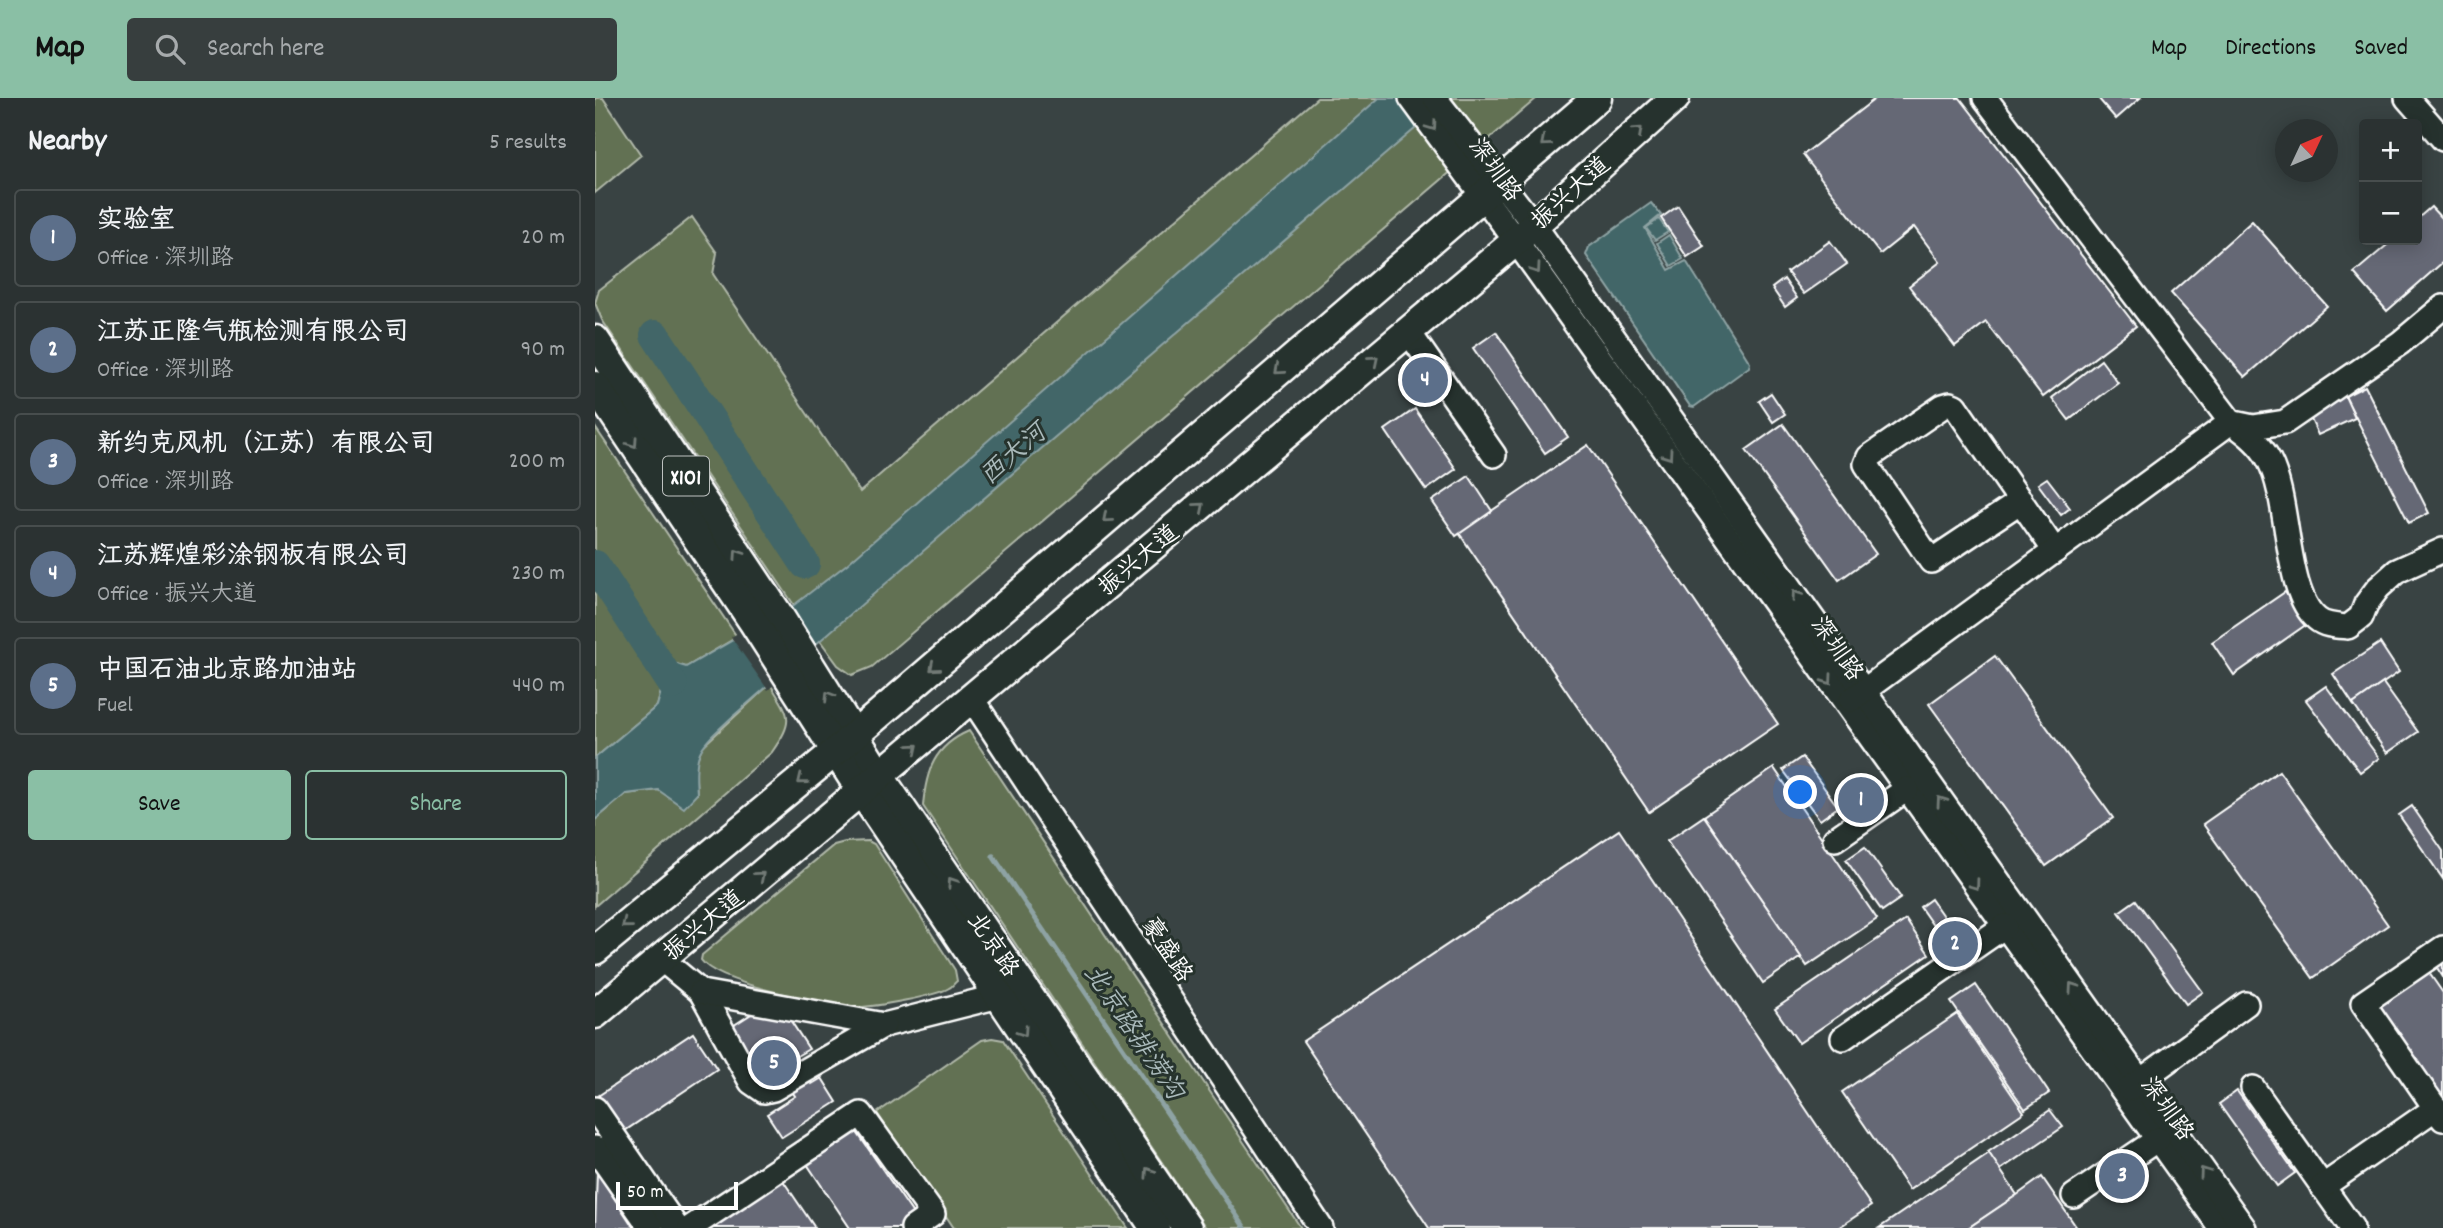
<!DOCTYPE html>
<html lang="en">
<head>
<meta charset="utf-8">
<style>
  body { margin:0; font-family:Dekko,"LXGW WenKai TC",sans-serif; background:#373e3e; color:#f1f3f6 }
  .controls { position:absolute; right:21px; top:21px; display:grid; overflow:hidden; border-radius:7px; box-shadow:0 4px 18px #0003 }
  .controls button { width:63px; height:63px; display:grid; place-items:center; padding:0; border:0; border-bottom:2px solid #474d4d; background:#2b3232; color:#f1f3f6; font:35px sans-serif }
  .compass { position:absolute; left:1680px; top:21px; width:63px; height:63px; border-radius:50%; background:#2b3232; box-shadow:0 4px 18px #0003; rotate:46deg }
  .scale { position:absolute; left:21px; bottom:18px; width:122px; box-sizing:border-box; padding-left:7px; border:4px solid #fff; border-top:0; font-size:19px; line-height:24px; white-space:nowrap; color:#fff; -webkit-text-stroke:5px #26332d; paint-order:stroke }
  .you { position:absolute; left:1206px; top:695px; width:24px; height:24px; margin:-18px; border:5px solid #fff; border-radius:50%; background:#1a73e8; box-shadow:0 0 0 10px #1a73e833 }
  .badge { display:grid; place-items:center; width:46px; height:46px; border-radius:50%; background:#8abfa5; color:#fff; font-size:23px; font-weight:700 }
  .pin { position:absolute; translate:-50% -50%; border:4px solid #fff; box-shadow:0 2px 7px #0006 }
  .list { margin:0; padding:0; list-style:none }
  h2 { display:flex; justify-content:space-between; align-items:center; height:91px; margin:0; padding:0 28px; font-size:30px }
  h2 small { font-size:23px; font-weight:400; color:#a6aaac }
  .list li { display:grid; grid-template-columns:46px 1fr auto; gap:21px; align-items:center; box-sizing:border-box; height:98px; margin:0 14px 14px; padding:0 14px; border:2px solid #474d4d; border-radius:7px }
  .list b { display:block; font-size:26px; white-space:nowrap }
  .list p { margin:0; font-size:23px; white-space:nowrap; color:#a6aaac }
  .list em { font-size:23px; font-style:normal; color:#a6aaac }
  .actions { display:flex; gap:14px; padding:21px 28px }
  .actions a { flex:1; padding:16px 0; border:2px solid #8abfa5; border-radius:7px; text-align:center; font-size:24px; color:#8abfa5 }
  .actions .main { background:#8abfa5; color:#111 }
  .icon { flex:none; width:38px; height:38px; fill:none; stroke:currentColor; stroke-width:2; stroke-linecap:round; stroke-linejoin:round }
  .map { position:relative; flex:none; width:1848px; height:1130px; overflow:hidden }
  header { display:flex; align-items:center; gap:42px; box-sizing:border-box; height:98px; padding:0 35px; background:#8abfa5; color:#111 }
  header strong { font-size:33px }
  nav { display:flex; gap:38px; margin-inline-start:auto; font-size:24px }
  .search { width:490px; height:63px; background:#373e3e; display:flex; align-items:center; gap:18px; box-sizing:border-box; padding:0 24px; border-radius:7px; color:#a6aaac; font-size:26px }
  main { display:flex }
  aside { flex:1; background:#2b3232 }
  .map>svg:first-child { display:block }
  .green { fill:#627153; stroke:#b0b8a9; stroke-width:2 }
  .water { fill:#426667; stroke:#8ea3a4; stroke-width:2 }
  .pier { fill:#394343 }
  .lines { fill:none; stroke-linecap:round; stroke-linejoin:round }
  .stream { stroke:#8ea3a4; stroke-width:5 }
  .river { stroke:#426667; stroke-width:30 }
  .building { fill:#656875; stroke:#fff; stroke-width:2 }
  .minor-casing { stroke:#fff; stroke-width:28 }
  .major-casing { stroke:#fff; stroke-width:33 }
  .minor { stroke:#26332d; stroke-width:23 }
  .major { stroke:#26332d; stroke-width:28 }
  .oneway { stroke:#727a76 }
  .labels { text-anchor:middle; stroke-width:6; stroke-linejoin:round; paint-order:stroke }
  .shield { fill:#26332d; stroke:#bec2c0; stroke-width:2 }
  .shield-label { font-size:23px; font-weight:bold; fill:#fff }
  .street-label { font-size:24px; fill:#fff; stroke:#26332d }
  .water-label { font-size:26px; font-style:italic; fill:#aababb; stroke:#26332d }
</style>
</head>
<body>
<header>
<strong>Map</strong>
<div class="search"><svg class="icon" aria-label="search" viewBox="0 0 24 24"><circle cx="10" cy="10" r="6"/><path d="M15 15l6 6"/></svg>Search here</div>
<nav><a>Map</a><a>Directions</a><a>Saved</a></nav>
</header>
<main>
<aside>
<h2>Nearby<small>5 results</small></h2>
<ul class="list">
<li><span class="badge" style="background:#5c6f8a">1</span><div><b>实验室</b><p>Office · 深圳路</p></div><em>20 m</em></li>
<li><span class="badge" style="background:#5c6f8a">2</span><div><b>江苏正隆气瓶检测有限公司</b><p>Office · 深圳路</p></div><em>90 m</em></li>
<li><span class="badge" style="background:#5c6f8a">3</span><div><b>新约克风机（江苏）有限公司</b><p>Office · 深圳路</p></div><em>200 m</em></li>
<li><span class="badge" style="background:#5c6f8a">4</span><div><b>江苏辉煌彩涂钢板有限公司</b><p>Office · 振兴大道</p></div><em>230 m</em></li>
<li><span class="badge" style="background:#5c6f8a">5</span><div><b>中国石油北京路加油站</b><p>Fuel</p></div><em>440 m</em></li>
</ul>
<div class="actions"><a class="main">Save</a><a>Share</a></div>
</aside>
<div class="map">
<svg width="1848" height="1130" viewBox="0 0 1848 1130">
  <rect width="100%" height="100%" fill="#394343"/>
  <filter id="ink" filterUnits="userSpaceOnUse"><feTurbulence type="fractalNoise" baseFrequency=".0143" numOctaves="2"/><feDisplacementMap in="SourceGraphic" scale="14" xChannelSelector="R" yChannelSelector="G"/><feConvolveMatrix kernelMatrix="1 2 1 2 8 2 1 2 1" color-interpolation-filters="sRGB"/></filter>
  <g filter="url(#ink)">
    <g class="green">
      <polygon points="0,0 8,0 46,57 0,95"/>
      <polygon points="722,0 942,0 277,569 257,577 243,567 199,507 7,222 0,205 4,192 97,119 122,155 118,176 265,394"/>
      <polygon points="0,329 142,539 91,569 75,564 57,554 51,556 69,583 62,608 0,660"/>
      <path d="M175,586C195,618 200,621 177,654L0,808V722L31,696L63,692L102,696L100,667L107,649Z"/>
      <path d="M374,633L706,1130H611L328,708C331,673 339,648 374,633Z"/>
      <path d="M273,743L279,746L360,872L362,883C359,885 357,889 354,890C341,898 279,909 264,909C233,907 122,886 106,862L107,857L239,747L250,744Z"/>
      <polygon points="397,940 408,942 533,1130 359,1130 282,1015 387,942"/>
    </g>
    <g class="water">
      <path d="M784,0H856L432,363L136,620C104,650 99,651 102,696L89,710L63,692L31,696L0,722V660L62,608L69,583L50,556L57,553L75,564L91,569L199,507L252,466Z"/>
      <polygon points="1056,105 1066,117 1050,130 1074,172 1091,163 1155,265 1154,269 1099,309 1095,308 991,157 994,149"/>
      <polygon points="1064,121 1073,134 1060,142 1051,130"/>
      <polygon points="1074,137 1088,161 1076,168 1062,145"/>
    </g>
    <polygon class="pier" points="191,507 221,551 173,592 136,539"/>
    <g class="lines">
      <polyline class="stream" points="398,758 650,1130"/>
      <g class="river">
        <polyline points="60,237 210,466"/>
        <polyline points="0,467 78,587"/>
      </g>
    </g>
    <g class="building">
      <polygon points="1281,0 1365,0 1541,228 1448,299 1391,224 1360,248 1314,188 1345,164 1319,129 1285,156 1208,57"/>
      <polygon points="1503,0 1545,0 1521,21"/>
      <polygon points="1083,108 1109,148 1092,159 1066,120"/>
      <polygon points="1836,109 1848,122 1848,164 1792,213 1759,175 1798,142 1822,142 1822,121"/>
      <polygon points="1657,123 1732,208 1650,279 1576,195"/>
      <polygon points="1235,143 1252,166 1209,196 1192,174"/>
      <polygon points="1189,181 1202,200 1190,209 1177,190"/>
      <polygon points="901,234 973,339 950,355 878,250"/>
      <polygon points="1506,262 1523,285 1474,322 1457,300"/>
      <polygon points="1770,288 1834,415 1814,425 1750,298"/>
      <polygon points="1176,295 1190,316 1178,324 1164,303"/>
      <polygon points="1750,298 1760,320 1723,337 1713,315"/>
      <polygon points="820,311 861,371 831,392 790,332"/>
      <polygon points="1188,326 1281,456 1244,482 1151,352"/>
      <polygon points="993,347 1183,626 1054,714 864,435"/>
      <polygon points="874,378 897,413 861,438 837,403"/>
      <polygon points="1452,380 1475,410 1466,417 1443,386"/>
      <polygon points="1690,494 1712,526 1639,577 1617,544"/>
      <polygon points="1785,545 1804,574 1758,606 1738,576"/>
      <polygon points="1400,558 1518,720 1451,768 1334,606"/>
      <polygon points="1788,585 1823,634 1792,655 1758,606"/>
      <polygon points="1731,588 1784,660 1765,674 1711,602"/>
      <polygon points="1207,659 1243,709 1225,722 1188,672"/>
      <polygon points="1179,670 1282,821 1212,868 1109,718"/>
      <polygon points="1684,673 1793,827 1718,880 1608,726"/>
      <polygon points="1817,708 1848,753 1848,781 1804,717"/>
      <polygon points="1109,718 1206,859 1168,885 1072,743"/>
      <polygon points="1024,732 1276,1108 1243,1130 834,1130 708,943"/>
      <polygon points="1270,749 1306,800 1287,813 1251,762"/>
      <polygon points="1336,801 1364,841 1353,849 1325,809"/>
      <polygon points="1541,802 1608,894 1591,906 1524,814"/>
      <polygon points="1311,822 1334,856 1204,945 1180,911"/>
      <polygon points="1848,859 1848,879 1839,865"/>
      <polygon points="1832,872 1848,895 1848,999 1783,906"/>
      <polygon points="1381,887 1454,995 1430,1011 1356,904"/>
      <polygon points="181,900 214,951 200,959 217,986 227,980 242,1004 187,1039 172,1016 200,998 182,970 165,981 133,931"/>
      <polygon points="1362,916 1429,1014 1314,1092 1247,994"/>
      <polygon points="98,935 122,971 28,1034 3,998"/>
      <polygon points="1642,993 1700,1075 1682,1088 1624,1006"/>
      <polygon points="1455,1012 1468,1029 1405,1072 1393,1054"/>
      <polygon points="261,1033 321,1120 306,1130 255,1130 212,1066"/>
      <polygon points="1394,1055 1422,1097 1373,1130 1284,1130"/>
      <polygon points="2,1074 39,1130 0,1130"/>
      <polygon points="1447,1079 1482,1130 1373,1130 1422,1097"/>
      <polygon points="187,1081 220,1130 114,1130"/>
    </g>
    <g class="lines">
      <g class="minor-casing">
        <g id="minor">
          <polyline points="816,0 921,143 1626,1130"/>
          <polyline points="840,0 939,127 1649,1130"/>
          <polyline points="1812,0 1848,41"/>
          <polyline points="813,233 899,357"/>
          <path d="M1636,324C1651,335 1665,345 1674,362C1696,404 1689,494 1722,521C1730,528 1742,528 1753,529L1766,519L1771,506L1783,490L1802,473L1848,452"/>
          <polyline points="1639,325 1658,329 1690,324 1805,245 1848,209"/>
          <polyline points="1426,403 1336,463 1271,366 1274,359 1348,308 1355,306 1360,308 1460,453"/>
          <polyline points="377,601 726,1130"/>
          <polyline points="1256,602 1636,324 1390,0"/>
          <polyline points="1240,741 1312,691"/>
          <polyline points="1848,850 1768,905 1848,1021"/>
          <polyline points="66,861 106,894 156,984 169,993 178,991 289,927 404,898"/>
          <polyline points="106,894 289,927"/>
          <polyline points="1248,940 1410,828"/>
          <polyline points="1658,990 1757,1130"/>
          <polyline points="1534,991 1651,906"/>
          <polyline points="0,1011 82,1130"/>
          <polyline points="0,1050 56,1130"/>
          <polyline points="1727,1089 1841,1010"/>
          <polyline points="1479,1098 1563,1041"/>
          <polyline points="95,1130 266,1016 338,1116 318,1130"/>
        </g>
      </g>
      <g class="major-casing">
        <g id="major">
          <polyline points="0,242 181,513 285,679 592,1130"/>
          <polyline points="0,288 159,525 267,694 560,1130"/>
          <polyline points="0,852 241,653 1002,0"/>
          <polyline points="0,916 921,143 1080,0"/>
        </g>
      </g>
      <use href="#minor" class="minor"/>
      <use href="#major" class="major"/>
    </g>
    <defs><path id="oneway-chevron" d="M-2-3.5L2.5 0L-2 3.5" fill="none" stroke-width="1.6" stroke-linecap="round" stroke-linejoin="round" transform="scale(1.75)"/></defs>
    <g class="oneway">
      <use href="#oneway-chevron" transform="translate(837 28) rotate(54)"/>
      <use href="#oneway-chevron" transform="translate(1043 33) rotate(-42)"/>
      <use href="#oneway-chevron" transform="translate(950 44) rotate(139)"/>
      <use href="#oneway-chevron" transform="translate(941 171) rotate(55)"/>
      <use href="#oneway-chevron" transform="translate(779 262) rotate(-40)"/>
      <use href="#oneway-chevron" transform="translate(684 272) rotate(139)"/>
      <use href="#oneway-chevron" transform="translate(38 345) rotate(56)"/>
      <use href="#oneway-chevron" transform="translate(1073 357) rotate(55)"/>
      <use href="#oneway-chevron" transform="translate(605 409) rotate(-40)"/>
      <use href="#oneway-chevron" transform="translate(512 420) rotate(139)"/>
      <use href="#oneway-chevron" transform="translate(143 456) rotate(-124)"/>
      <use href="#oneway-chevron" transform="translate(1201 497) rotate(-125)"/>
      <use href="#oneway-chevron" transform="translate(339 569) rotate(139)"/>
      <use href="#oneway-chevron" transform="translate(1233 582) rotate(55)"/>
      <use href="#oneway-chevron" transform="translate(234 598) rotate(-122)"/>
      <use href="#oneway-chevron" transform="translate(319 650) rotate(-40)"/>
      <use href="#oneway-chevron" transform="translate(207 682) rotate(141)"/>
      <use href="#oneway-chevron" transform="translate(1346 703) rotate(-125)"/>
      <use href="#oneway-chevron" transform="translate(165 778) rotate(-40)"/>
      <use href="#oneway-chevron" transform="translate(357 784) rotate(-124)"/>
      <use href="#oneway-chevron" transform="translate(1380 787) rotate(54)"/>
      <use href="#oneway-chevron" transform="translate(31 826) rotate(141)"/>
      <use href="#oneway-chevron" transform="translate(1478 889) rotate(-125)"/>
      <use href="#oneway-chevron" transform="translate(428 934) rotate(56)"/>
      <use href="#oneway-chevron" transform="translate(554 1074) rotate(-124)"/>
      <use href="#oneway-chevron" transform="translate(1609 1074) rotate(-125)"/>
    </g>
  </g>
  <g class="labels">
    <rect class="shield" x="68" y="358.5" width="46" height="39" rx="5"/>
    <g class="shield-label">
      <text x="91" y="386">X101</text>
    </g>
    <g class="street-label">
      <text transform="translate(901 71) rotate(54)" y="8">深圳路</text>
      <text transform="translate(975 94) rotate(-42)" y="8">振兴大道</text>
      <text transform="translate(543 461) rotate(-40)" y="8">振兴大道</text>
      <text transform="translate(1243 550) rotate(55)" y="8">深圳路</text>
      <text transform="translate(108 826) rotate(-40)" y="8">振兴大道</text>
      <text transform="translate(399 846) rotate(56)" y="8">北京路</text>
      <text transform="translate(573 851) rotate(57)" y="8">豪盛路</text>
      <text transform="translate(1573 1010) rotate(54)" y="8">深圳路</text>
    </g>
    <g class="water-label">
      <text transform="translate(417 355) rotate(-41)" y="9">西大河</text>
      <text transform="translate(540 933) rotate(56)" y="9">北京路排涝沟</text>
    </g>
  </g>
</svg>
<div class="controls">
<button>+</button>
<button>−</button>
</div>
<svg class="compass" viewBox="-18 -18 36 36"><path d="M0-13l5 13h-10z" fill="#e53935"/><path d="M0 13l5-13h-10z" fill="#a6aaac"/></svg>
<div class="scale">50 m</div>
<div class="you"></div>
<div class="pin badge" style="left:1266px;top:702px;background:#5c6f8a">1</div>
<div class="pin badge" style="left:1360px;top:846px;background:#5c6f8a">2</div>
<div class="pin badge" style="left:1527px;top:1078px;background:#5c6f8a">3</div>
<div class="pin badge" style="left:830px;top:282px;background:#5c6f8a">4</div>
<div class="pin badge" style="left:179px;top:965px;background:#5c6f8a">5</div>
</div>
</main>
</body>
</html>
